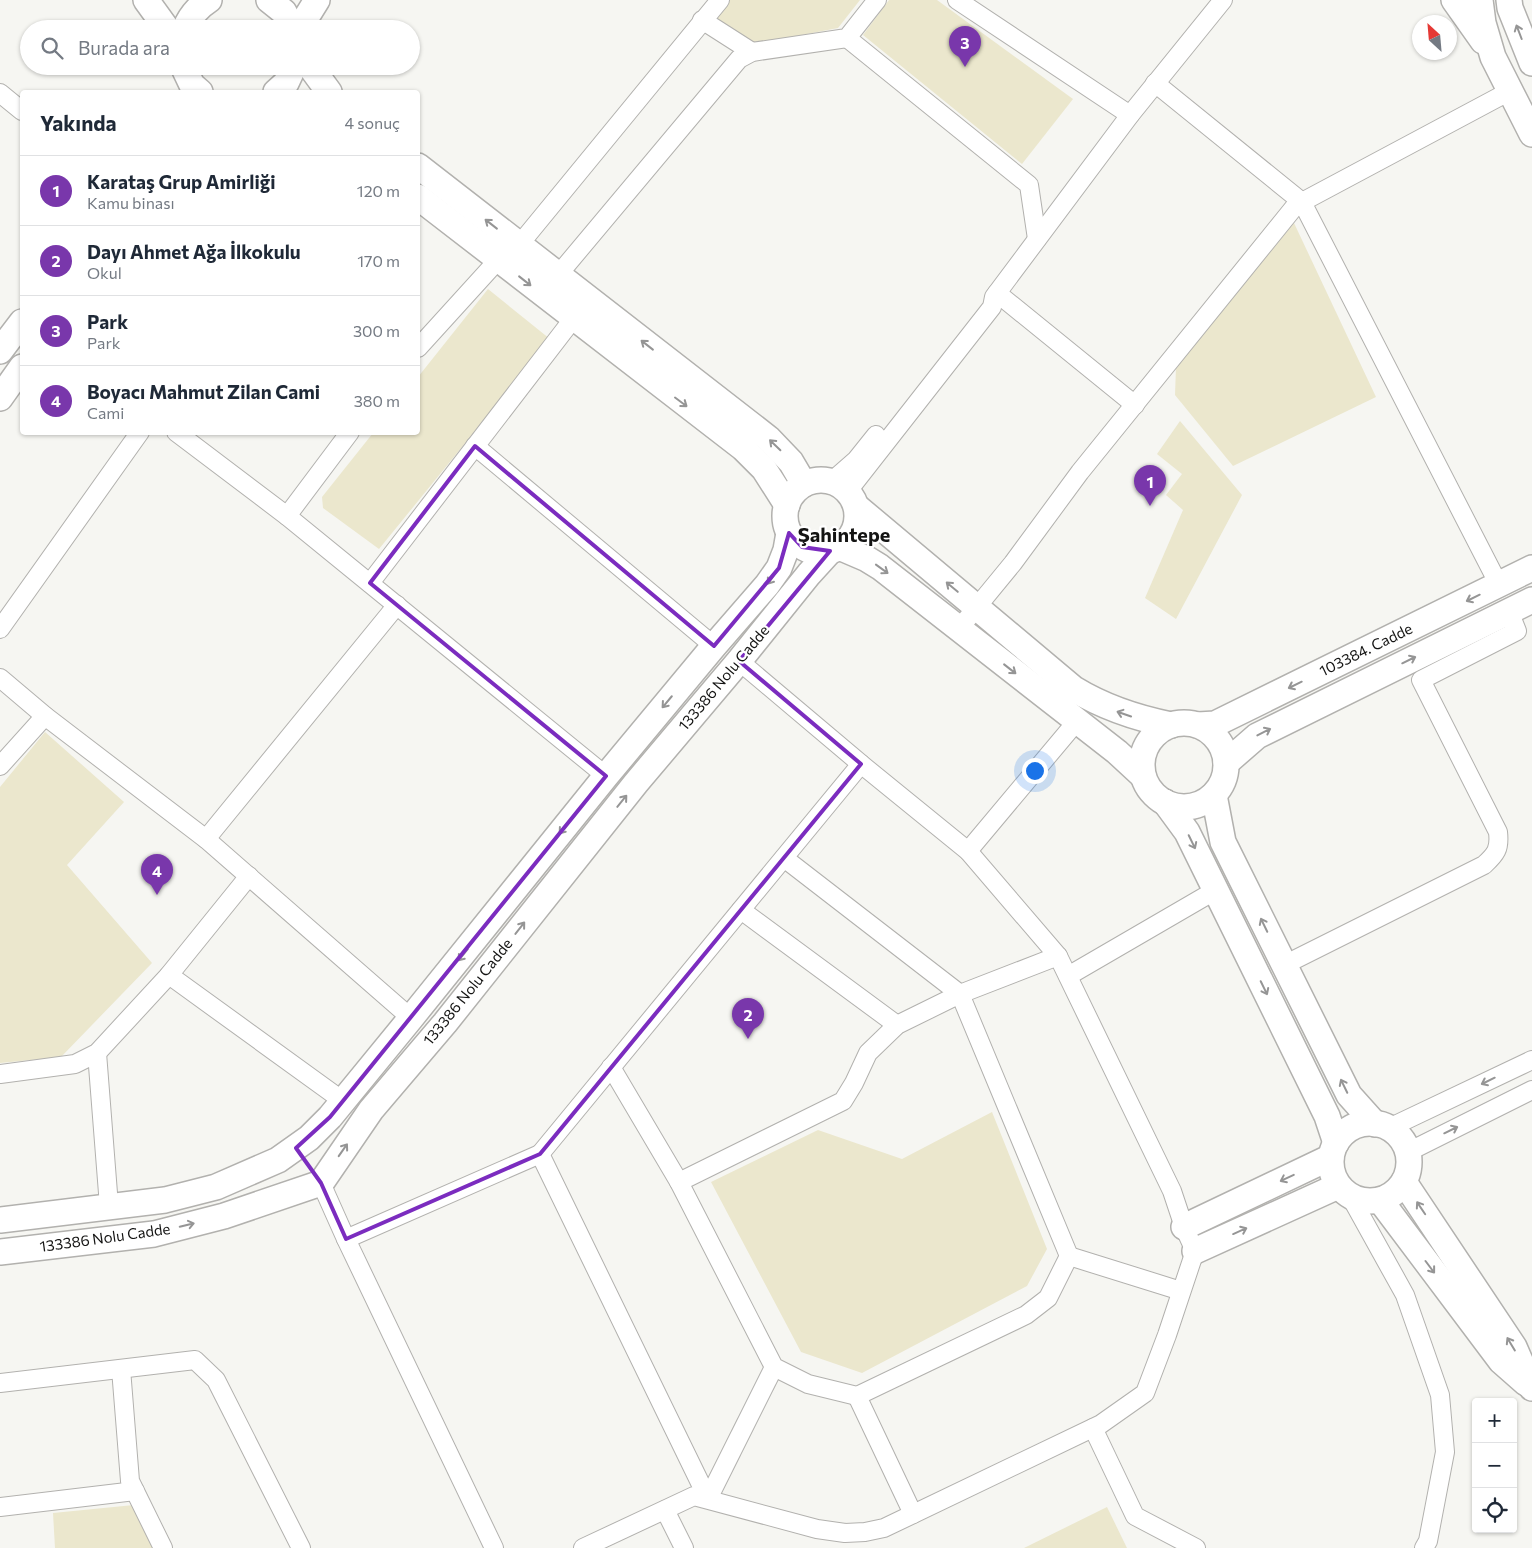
<!DOCTYPE html>
<html lang="tr">
<head>
<meta charset="utf-8">
<style>
  body { margin:0; font-family:Commissioner,sans-serif; background:#f2f2f3; color:#1f2937 }
  .controls { position:absolute; right:15px; bottom:15px; display:grid; overflow:hidden; border-radius:5px; box-shadow:0 1px 4px #0004 }
  .controls button { width:45px; height:45px; display:grid; place-items:center; padding:0; border:0; border-bottom:1px solid #e0e1e3; background:#fff; color:#1f2937; font:25px sans-serif }
  .compass { position:absolute; left:1412px; top:15px; width:45px; height:45px; border-radius:50%; background:#fff; box-shadow:0 1px 4px #0004; rotate:334deg }
  .you { position:absolute; left:1034px; top:770px; width:18px; height:18px; margin:-12px; border:4px solid #fff; border-radius:50%; background:#1a73e8; box-shadow:0 0 0 8px #1a73e833 }
  .badge { display:grid; place-items:center; width:32px; height:32px; border-radius:50%; background:#7937ab; color:#fff; font-size:16px; font-weight:700 }
  .pin { position:absolute; translate:-50% -41px; filter:drop-shadow(0 1px 2px #0008) }
  .pin::after { content:''; position:absolute; top:26px; width:18px; height:15px; background:inherit; clip-path:polygon(0 0,100% 0,50% 100%) }
  .list { margin:0; padding:0; list-style:none }
  h2 { display:flex; justify-content:space-between; align-items:center; height:65px; margin:0; padding:0 20px; font-size:21px }
  h2 small { font-size:16px; font-weight:400; color:#747a83 }
  .list li { display:grid; grid-template-columns:32px 1fr auto; gap:15px; align-items:center; box-sizing:border-box; height:70px; padding:0 20px; border-top:1px solid #e0e1e3 }
  .list b { display:block; font-size:19px; white-space:nowrap }
  .list p { margin:0; font-size:16px; white-space:nowrap; color:#747a83 }
  .list em { font-size:16px; font-style:normal; color:#747a83 }
  .icon { flex:none; width:28px; height:28px; fill:none; stroke:currentColor; stroke-width:2; stroke-linecap:round; stroke-linejoin:round }
  .map { position:relative; flex:none; width:1532px; height:1548px; overflow:hidden }
  .search { position:absolute; background:#fff; box-shadow:0 1px 4px #0004; left:20px; top:20px; width:400px; height:55px; display:flex; align-items:center; gap:12px; box-sizing:border-box; padding:0 18px; border-radius:28px; color:#747a83; font-size:19px }
  .panel { position:absolute; background:#fff; box-shadow:0 1px 4px #0004; left:20px; top:90px; width:400px; height:345px; border-radius:5px }
  .map>svg:first-child { display:block }
  .green { fill:#ebe7cd }
  .lines { fill:none; stroke-linecap:round; stroke-linejoin:round }
  .street-casing { stroke:#b2b1ae; stroke-width:20 }
  .secondary-casing { stroke:#b2b1ae; stroke-width:28 }
  .street { stroke:#fff; stroke-width:18 }
  .secondary { stroke:#fff; stroke-width:25 }
  .oneway { stroke:#959595 }
  .marked { fill:none; stroke:#7b2cbf; stroke-width:4; stroke-linejoin:round }
  .labels { text-anchor:middle; stroke-width:4.5; stroke-linejoin:round; paint-order:stroke }
  .street-label { font-size:15px; fill:#141413; stroke:#fff }
  .district-label { font-size:20px; font-weight:bold; fill:#141413; stroke:#fff }
</style>
</head>
<body>
<div class="map">
<svg width="1532" height="1548" viewBox="0 0 1532 1548">
  <rect width="100%" height="100%" fill="#f6f6f2"/>
  <g class="green">
    <polygon points="727,0 860,0 838,28 755,44 714,17"/>
    <polygon points="889,0 937,0 1073,99 1022,164 863,35"/>
    <polygon points="1294,223 1376,397 1233,466 1175,395 1176,367"/>
    <polygon points="488,289 550,339 379,549 323,508 322,497 373,433 418,432 418,377"/>
    <polygon points="1180,421 1242,495 1176,619 1145,598 1183,510 1166,495 1182,474 1157,454"/>
    <polygon points="45,732 124,802 67,865 152,963 61,1057 0,1063 0,787"/>
    <polygon points="992,1112 1047,1249 1027,1286 862,1373 801,1352 711,1182 818,1130 902,1159"/>
    <polygon points="134,1505 154,1548 55,1548 53,1513"/>
    <polygon points="1107,1507 1127,1548 1024,1548"/>
  </g>
  <g class="lines">
    <g class="street-casing">
      <g id="street">
        <polyline points="957,0 1130,115"/>
        <polyline points="702,20 752,52"/>
        <polyline points="847,38 1029,185 1037,239"/>
        <polyline points="1155,83 1302,202"/>
        <polyline points="0,93 22,111"/>
        <polyline points="519,245 720,0"/>
        <polyline points="558,275 739,59 752,52 847,38 877,0"/>
        <polyline points="997,293 1135,405"/>
        <polyline points="418,348 498,260"/>
        <polyline points="176,432 287,516 350,432"/>
        <polyline points="475,446 714,646"/>
        <polyline points="832,481 856,460 876,435"/>
        <polyline points="848,491 992,307 994,297 1130,115 1223,0"/>
        <polyline points="287,516 606,776"/>
        <polyline points="370,583 573,319"/>
        <polyline points="1499,585 1302,202 1510,91"/>
        <polyline points="0,629 140,432"/>
        <polyline points="958,630 1013,563 1080,472 1300,200"/>
        <polyline points="0,678 45,716 206,839 411,1018"/>
        <polyline points="0,766 45,716"/>
        <polyline points="206,839 397,605"/>
        <polyline points="968,851 1077,721"/>
        <polyline points="741,910 897,1025"/>
        <path d="M1284,965L1484,865C1496,854 1500,849 1498,832L1421,680L1517,631L1509,611"/>
        <polyline points="169,975 343,1101"/>
        <polyline points="1068,976 1216,890"/>
        <polyline points="97,1053 109,1206"/>
        <polyline points="611,1067 679,1182 774,1367 808,1384 857,1396 1026,1315 1048,1298 1069,1256 960,994 784,858"/>
        <polyline points="0,1074 75,1064 97,1053 169,975 249,876"/>
        <polyline points="1389,1128 1532,1060"/>
        <polyline points="1408,1152 1532,1090"/>
        <polyline points="540,1154 861,764 739,661"/>
        <polyline points="679,1182 843,1101 854,1083 868,1053 897,1025 960,994 1058,956"/>
        <polyline points="321,1183 346,1239 494,1548"/>
        <polyline points="1350,1196 1405,1295 1440,1395 1445,1452 1428,1541 1424,1548"/>
        <polyline points="346,1239 540,1154 708,1499"/>
        <polyline points="1069,1256 1181,1291"/>
        <polyline points="121,1369 130,1481 163,1548"/>
        <polyline points="0,1383 195,1360 216,1380 301,1548"/>
        <polyline points="857,1396 913,1514"/>
        <polyline points="1093,1428 1135,1516 1196,1548"/>
        <polyline points="708,1499 774,1367"/>
        <polyline points="0,1507 135,1491"/>
        <polyline points="665,1510 684,1548"/>
        <polyline points="583,1548 694,1496 817,1529 845,1533 865,1532 884,1528 1101,1424 1145,1393 1167,1335 1195,1251 1184,1227 1172,1191 1058,956 968,851 861,764"/>
      </g>
    </g>
    <g class="secondary-casing">
      <g id="secondary">
        <polyline points="146,0 167,29"/>
        <polyline points="269,0 284,12 293,29"/>
        <polyline points="1454,0 1483,41"/>
        <polyline points="1480,0 1483,23 1493,57 1532,134"/>
        <polyline points="1509,0 1510,8 1532,63"/>
        <path d="M185,29C190,16 198,7 209,0"/>
        <polyline points="299,29 317,0"/>
        <polyline points="183,66 192,85 200,92"/>
        <polyline points="310,66 329,92"/>
        <polyline points="276,92 286,83 294,66"/>
        <polyline points="418,166 768,438 791,462 804,484"/>
        <polyline points="418,197 743,448 764,469 787,505"/>
        <polyline points="0,351 22,322"/>
        <polyline points="0,398 22,367"/>
        <circle cx="821" cy="516" r="36"/>
        <path d="M857,507L1074,689C1105,708 1136,718 1171,725"/>
        <polyline points="839,547 867,559 880,567 1117,752 1143,776"/>
        <circle cx="1184" cy="765" r="42"/>
        <polyline points="1198,725 1215,724 1532,568"/>
        <polyline points="1226,763 1257,736 1532,600"/>
        <polyline points="1214,795 1223,842 1349,1095 1375,1124"/>
        <polyline points="1165,802 1187,832 1327,1116 1336,1143"/>
        <circle cx="1370" cy="1162" r="39"/>
        <polyline points="1404,1182 1514,1347 1532,1388"/>
        <polyline points="1380,1200 1501,1361 1526,1383"/>
        <polyline points="0,1220 165,1200 216,1187 278,1160 309,1138 330,1117 411,1018 606,776 714,646 767,585 779,568 786,550 789,533"/>
        <polyline points="1184,1227 1331,1157"/>
        <polyline points="1195,1251 1338,1186"/>
        <polyline points="0,1252 154,1234 224,1216 321,1183 371,1110 445,1023 636,783 739,661 809,574 830,551"/>
      </g>
    </g>
    <use href="#street" class="street"/>
    <use href="#secondary" class="secondary"/>
  </g>
  <defs><path id="oneway-shaft" d="M-6 0H5M1.5-3L5.5 0L1.5 3" fill="none" stroke-width="1.6" stroke-linecap="round" stroke-linejoin="round" transform="scale(1.25)"/></defs>
  <g class="oneway">
    <use href="#oneway-shaft" transform="translate(1519 32) rotate(-111)"/>
    <use href="#oneway-shaft" transform="translate(491 224) rotate(-142)"/>
    <use href="#oneway-shaft" transform="translate(525 281) rotate(38)"/>
    <use href="#oneway-shaft" transform="translate(647 345) rotate(-142)"/>
    <use href="#oneway-shaft" transform="translate(681 402) rotate(37)"/>
    <use href="#oneway-shaft" transform="translate(775 445) rotate(-136)"/>
    <use href="#oneway-shaft" transform="translate(882 569) rotate(36)"/>
    <use href="#oneway-shaft" transform="translate(772 578) rotate(125)"/>
    <use href="#oneway-shaft" transform="translate(952 587) rotate(-140)"/>
    <use href="#oneway-shaft" transform="translate(1473 598) rotate(154)"/>
    <use href="#oneway-shaft" transform="translate(1409 660) rotate(-26)"/>
    <use href="#oneway-shaft" transform="translate(1010 669) rotate(38)"/>
    <use href="#oneway-shaft" transform="translate(1295 685) rotate(154)"/>
    <use href="#oneway-shaft" transform="translate(667 702) rotate(130)"/>
    <use href="#oneway-shaft" transform="translate(1124 714) rotate(-161)"/>
    <use href="#oneway-shaft" transform="translate(1264 732) rotate(-27)"/>
    <use href="#oneway-shaft" transform="translate(622 801) rotate(-51)"/>
    <use href="#oneway-shaft" transform="translate(564 828) rotate(129)"/>
    <use href="#oneway-shaft" transform="translate(1192 842) rotate(64)"/>
    <use href="#oneway-shaft" transform="translate(1264 925) rotate(-116)"/>
    <use href="#oneway-shaft" transform="translate(520 928) rotate(-52)"/>
    <use href="#oneway-shaft" transform="translate(463 955) rotate(129)"/>
    <use href="#oneway-shaft" transform="translate(1264 988) rotate(64)"/>
    <use href="#oneway-shaft" transform="translate(1488 1081) rotate(154)"/>
    <use href="#oneway-shaft" transform="translate(1344 1086) rotate(-116)"/>
    <use href="#oneway-shaft" transform="translate(1451 1130) rotate(-26)"/>
    <use href="#oneway-shaft" transform="translate(343 1150) rotate(-55)"/>
    <use href="#oneway-shaft" transform="translate(1287 1178) rotate(155)"/>
    <use href="#oneway-shaft" transform="translate(1421 1208) rotate(-124)"/>
    <use href="#oneway-shaft" transform="translate(187 1225) rotate(-14)"/>
    <use href="#oneway-shaft" transform="translate(1240 1231) rotate(-24)"/>
    <use href="#oneway-shaft" transform="translate(1430 1267) rotate(53)"/>
    <use href="#oneway-shaft" transform="translate(1511 1344) rotate(-121)"/>
  </g>
  <path class="marked" d="M475,446L714,646L779,568L789,533L802,547L830,551L739,661L861,764L540,1154L346,1239L321,1183L296,1148L330,1117L606,776L370,583Z"/>
  <g class="labels">
    <g class="street-label">
      <text transform="translate(1366 650) rotate(-26)" y="5">103384. Cadde</text>
      <text transform="translate(724 678) rotate(-50)" y="5">133386 Nolu Cadde</text>
      <text transform="translate(468 992) rotate(-51)" y="5">133386 Nolu Cadde</text>
      <text transform="translate(105 1238) rotate(-8)" y="5">133386 Nolu Cadde</text>
    </g>
    <g class="district-label">
      <text x="844" y="542">Şahintepe</text>
    </g>
  </g>
</svg>
<div class="controls">
<button>+</button>
<button>−</button>
<button><svg class="icon" aria-label="locate" viewBox="0 0 24 24"><circle cx="12" cy="12" r="6"/><path d="M12 2v4M12 18v4M2 12h4M18 12h4"/></svg></button>
</div>
<svg class="compass" viewBox="-18 -18 36 36"><path d="M0-13l5 13h-10z" fill="#e53935"/><path d="M0 13l5-13h-10z" fill="#747a83"/></svg>
<div class="you"></div>
<div class="pin badge" style="left:1150px;top:506px">1</div>
<div class="pin badge" style="left:748px;top:1039px">2</div>
<div class="pin badge" style="left:965px;top:67px">3</div>
<div class="pin badge" style="left:157px;top:895px">4</div>
<div class="search"><svg class="icon" aria-label="search" viewBox="0 0 24 24"><circle cx="10" cy="10" r="6"/><path d="M15 15l6 6"/></svg>Burada ara</div>
<section class="panel">
<h2>Yakında<small>4 sonuç</small></h2>
<ul class="list">
<li><span class="badge">1</span><div><b>Karataş Grup Amirliği</b><p>Kamu binası</p></div><em>120 m</em></li>
<li><span class="badge">2</span><div><b>Dayı Ahmet Ağa İlkokulu</b><p>Okul</p></div><em>170 m</em></li>
<li><span class="badge">3</span><div><b>Park</b><p>Park</p></div><em>300 m</em></li>
<li><span class="badge">4</span><div><b>Boyacı Mahmut Zilan Cami</b><p>Cami</p></div><em>380 m</em></li>
</ul>
</section>
</div>
</body>
</html>
